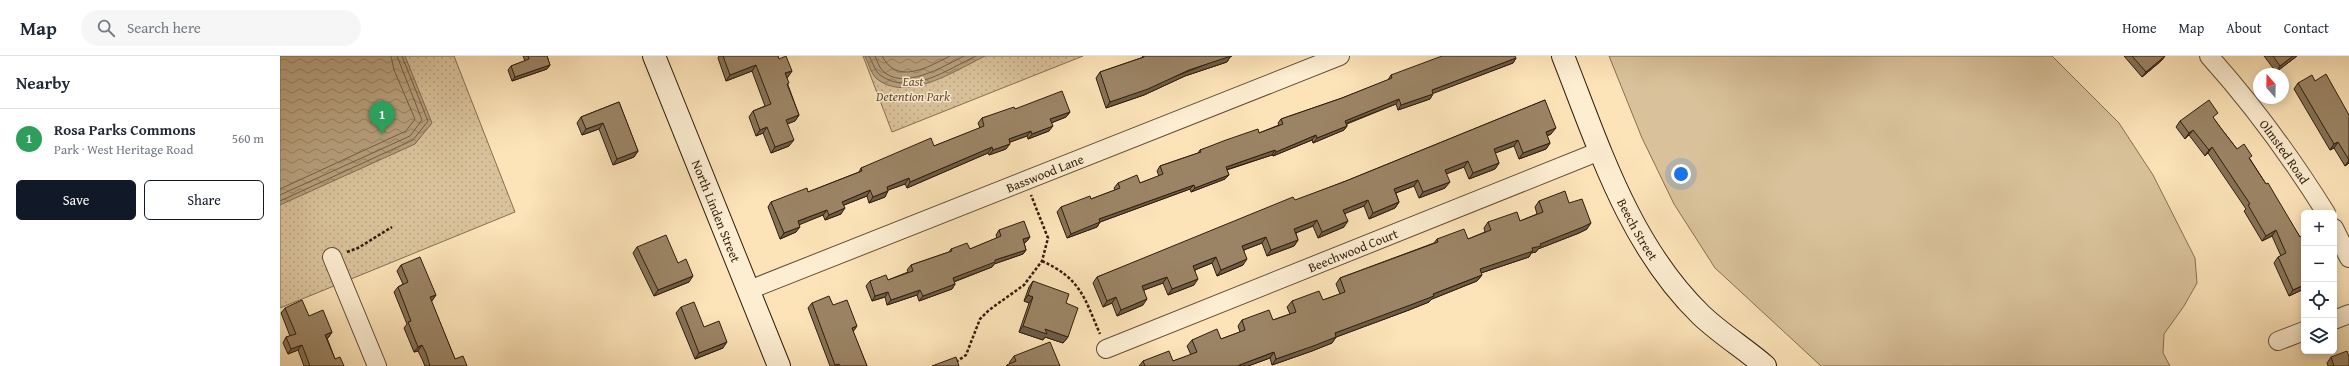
<!DOCTYPE html>
<html lang="en">
<head>
<meta charset="utf-8">
<style>
  body { margin:0; font-family:"Gentium Book Plus",serif; background:#f6f6f7; color:#1f2937 }
  .controls { position:absolute; right:12px; bottom:12px; display:grid; overflow:hidden; border-radius:6px; box-shadow:0 2px 10px #0003 }
  .controls button { width:36px; height:36px; display:grid; place-items:center; padding:0; border:0; border-bottom:1px solid #e0e1e3; background:#fff; color:#1f2937; font:20px sans-serif }
  .compass { position:absolute; left:1973px; top:12px; width:36px; height:36px; border-radius:50%; background:#fff; box-shadow:0 2px 10px #0003; rotate:340deg }
  .you { position:absolute; left:1401px; top:118px; width:14px; height:14px; margin:-10px; border:3px solid #fff; border-radius:50%; background:#1a73e8; box-shadow:0 0 0 6px #1a73e833 }
  .badge { display:grid; place-items:center; width:26px; height:26px; border-radius:50%; background:#111827; color:#fff; font-size:13px; font-weight:700 }
  .pin { position:absolute; translate:-50% -33px; filter:drop-shadow(0 1px 2px #0008) }
  .pin::after { content:''; position:absolute; top:21px; width:14px; height:12px; background:inherit; clip-path:polygon(0 0,100% 0,50% 100%) }
  .list { margin:0; padding:0; list-style:none }
  h2 { display:flex; justify-content:space-between; align-items:center; height:52px; margin:0; padding:0 16px; font-size:17px }
  h2 small { font-size:13px; font-weight:400; color:#747a83 }
  .list li { display:grid; grid-template-columns:26px 1fr auto; gap:12px; align-items:center; box-sizing:border-box; height:60px; padding:0 16px; border-top:1px solid #e0e1e3 }
  .list b { display:block; font-size:15px; white-space:nowrap }
  .list p { margin:0; font-size:13px; white-space:nowrap; color:#747a83 }
  .list em { font-size:13px; font-style:normal; color:#747a83 }
  .actions { display:flex; gap:8px; padding:12px 16px }
  .actions a { flex:1; padding:9px 0; border:1px solid #111827; border-radius:6px; text-align:center; font-size:14px; color:#111827 }
  .actions .main { background:#111827; color:#fff }
  .icon { flex:none; width:22px; height:22px; fill:none; stroke:currentColor; stroke-width:2; stroke-linecap:round; stroke-linejoin:round }
  .map { position:relative; flex:none; width:2069px; height:310px; overflow:hidden }
  header { display:flex; align-items:center; gap:24px; box-sizing:border-box; height:56px; padding:0 20px; background:#fff; border-bottom:1px solid #e0e1e3 }
  header strong { font-size:19px }
  nav { display:flex; gap:22px; margin-inline-start:auto; font-size:14px }
  .search { width:280px; height:36px; background:#f6f6f7; display:flex; align-items:center; gap:10px; box-sizing:border-box; padding:0 14px; border-radius:22px; color:#747a83; font-size:15px }
  main { display:flex }
  aside { flex:1; background:#fff }
  .map>svg:first-child { display:block }
  .green { fill:#d9c29b; stroke:#857053 }
  .park { fill:url(#park-dots); stroke:#857053 }
  .water { fill:url(#water-waves); stroke:#816c4f }
  .lines { fill:none; stroke-linecap:round; stroke-linejoin:round }
  .shore { stroke:#745f44; stroke-width:1 }
  .street-casing { stroke:#644f36; stroke-width:20 }
  .secondary-casing { stroke:#311e0b; stroke-width:24 }
  .path { stroke:#311e0b; stroke-width:2.5; stroke-dasharray:3 2; stroke-linecap:butt }
  .street { stroke:#fdedd1; stroke-width:18 }
  .secondary { stroke:#fdedd1; stroke-width:22 }
  .wall { fill:#857257; stroke:#311e0b }
  .shaded-wall { fill:#6c5c47; stroke:#311e0b }
  .building { fill:#9b8465; stroke:#311e0b }
  .labels { text-anchor:middle; stroke-width:3; stroke-linejoin:round; paint-order:stroke }
  .park-label { font-size:13px; font-style:italic; fill:#634f36; stroke:#fdedd1 }
  .street-label { font-size:13px; fill:#311e0b; stroke:#fdedd1 }
</style>
</head>
<body>
<header>
<strong>Map</strong>
<div class="search"><svg class="icon" aria-label="search" viewBox="0 0 24 24"><circle cx="10" cy="10" r="6"/><path d="M15 15l6 6"/></svg>Search here</div>
<nav><a>Home</a><a>Map</a><a>About</a><a>Contact</a></nav>
</header>
<main>
<aside>
<h2>Nearby<small></small></h2>
<ul class="list">
<li><span class="badge" style="background:#2e9e5b">1</span><div><b>Rosa Parks Commons</b><p>Park · West Heritage Road</p></div><em>560 m</em></li>
</ul>
<div class="actions"><a class="main">Save</a><a>Share</a></div>
</aside>
<div class="map">
<svg width="2069" height="310" viewBox="0 0 2069 310">
  <defs>
    <pattern id="park-dots" width="8" height="8" patternUnits="userSpaceOnUse"><rect width="8" height="8" fill="#d9c29b"/><path d="M2 2h.1M6 6h.1" fill="none" stroke="#bba684" stroke-width="1.8" stroke-linecap="round"/></pattern>
    <pattern id="water-waves" width="16" height="10" patternUnits="userSpaceOnUse"><rect width="16" height="10" fill="#b7a07d"/><path d="M0 5q4-4 8 0t8 0" fill="none" stroke="#958265"/></pattern>
  </defs>
  <rect width="100%" height="100%" fill="#fce3b8"/>
  <filter id="stains"><feTurbulence type="fractalNoise" baseFrequency=".005" numOctaves="4"/><feColorMatrix values="0 0 0 0 .2 0 0 0 0 .09 0 0 0 0 .02 0 0 0 .5 -.17"/></filter>
  <radialGradient id="worn" r=".72"><stop offset=".6" stop-color="#630" stop-opacity="0"/><stop offset="1" stop-color="#630" stop-opacity=".3"/></radialGradient>
  <polygon class="green" points="1329,0 1772,0 1839,67 1873,119 1915,202 1917,227 1904,250 1884,278 1883,297 1890,310 1541,310 1435,212 1394,148 1362,82"/>
  <g class="park">
    <polygon points="0,0 174,0 235,156 0,252"/>
    <polygon points="583,0 803,0 612,76"/>
  </g>
  <g class="water">
    <polygon points="0,0 125,0 152,67 135,88 0,149"/>
    <path d="M585,0H705C676,14 626,48 596,22C591,17 588,6 585,0Z"/>
  </g>
  <g class="lines">
    <g class="shore">
      <path d="M589,0C592,5 595,15 600,19C630,41 668,13 696,0"/>
      <path d="M595,0C597,4 599,11 602,14C622,36 664,10 684,0"/>
      <path d="M602,0C617,30 648,11 670,0"/>
      <polyline points="0,133 126,75 135,63 114,14 111,0"/>
      <polyline points="0,139 130,80 142,64 117,0"/>
      <polyline points="0,145 133,84 148,65 122,0"/>
    </g>
    <g class="street-casing">
      <g id="street">
        <path id="s1" d="M1929,0C1973,49 2011,101 2046,157"/>
        <polyline points="2054,172 2069,202"/>
        <polyline points="52,201 97,310"/>
        <path id="s2" d="M469,234L1060,0"/>
        <polyline points="2054,264 2069,258"/>
        <polyline points="1998,285 2024,275"/>
        <path id="s3" d="M826,293L1320,95"/>
      </g>
    </g>
    <g class="secondary-casing">
      <g id="secondary">
        <path id="s4" d="M374,0L499,310"/>
        <path id="s5" d="M1283,0C1319,91 1349,189 1421,259C1441,278 1464,292 1485,310"/>
      </g>
    </g>
    <g class="path">
      <polyline points="67,196 78,192 112,171"/>
      <path d="M762,205C801,223 804,241 820,278"/>
      <polyline points="676,306 686,299 700,263 709,254 744,229 762,205 768,182 751,139"/>
    </g>
    <use href="#street" class="street"/>
    <use href="#secondary" class="secondary"/>
  </g>
  <g class="wall">
    <polygon points="243,0 267,0 270,9 267,13 232,25 228,14 231,10 245,5"/>
    <polygon points="439,0 498,0 499,3 512,15 507,21 508,29 519,59 515,65 507,68 509,90 491,97 483,77 476,80 469,61 473,55 485,50 472,15 446,25 438,2"/>
    <polygon points="863,0 952,0 950,1 947,6 905,20 864,39 826,52 816,22 820,16 861,2"/>
    <polygon points="1844,0 1885,0 1881,5 1862,21"/>
    <polygon points="1984,0 2017,0 1996,16"/>
    <polygon points="1236,2 1233,7 1153,37 1150,43 1118,54 1116,48 1067,68 1067,70 1064,74 1033,87 1032,84 993,100 992,99 947,114 949,119 945,123 911,136 910,133 820,166 817,171 787,182 777,156 781,151 811,143 835,134 834,132 838,127 860,127 879,120 877,115 880,110 918,97 920,94 979,77 999,69 998,67 1001,63 1062,42 1108,24 1111,19"/>
    <polygon points="2035,25 2069,59 2069,107 2065,110 2054,92 2050,94 2014,33 2018,27"/>
    <polygon points="1265,44 1271,78 1267,80 1270,87 1266,93 1239,103 1234,90 1215,97 1219,107 1215,113 1189,123 1184,111 1166,118 1165,132 1139,142 1134,130 1116,137 1119,146 1115,152 1089,163 1084,150 1065,157 1064,171 1038,182 1033,170 1016,177 1018,184 1014,190 987,200 982,187 964,194 963,209 937,220 932,207 915,214 914,229 888,239 883,227 864,234 863,249 837,260 832,247 823,251 813,227 817,221 1066,125"/>
    <polygon points="339,46 358,95 354,101 333,109 319,73 302,79 297,67 301,61"/>
    <polygon points="735,53 790,56 786,61 771,67 769,75 748,83 747,80 730,86 726,93 709,99 708,97 627,132 625,128 608,134 605,141 589,147 587,140 564,149 561,158 545,164 543,159 519,168 516,176 500,183 488,151 491,146 528,136 579,116 581,112 654,90 700,72 698,67 702,62"/>
    <polygon points="1934,63 1940,71 1957,93 1970,103 2020,181 2024,182 2024,233 2009,240 1994,207 1998,201 2001,200 1992,180 1982,185 1964,155 1966,153 1928,97 1925,100 1909,79 1905,83 1896,71 1900,65"/>
    <polygon points="1259,145 1289,147 1307,173 1299,177 1258,193 1256,196 1251,197 1249,201 1201,217 1202,219 1197,225 1152,243 1149,246 1129,254 1056,281 1052,287 1032,295 992,309 990,302 968,310 859,310 863,305 893,305 911,299 907,290 912,284 941,283 960,276 958,270 962,264 993,264 1010,258 1007,251 1012,245 1043,244 1060,238 1056,228 1060,222 1154,187 1157,183 1188,183 1205,176 1204,172 1208,166 1240,165 1257,158 1255,151"/>
    <polygon points="719,174 750,181 746,186 744,187 746,194 743,198 714,208 712,211 674,226 675,228 672,233 639,245 637,239 607,249 605,241 592,245 586,230 590,225 608,224 628,216 627,214 631,209 669,196 671,193 690,193 717,182 716,179"/>
    <polygon points="357,191 398,207 409,226 374,240 353,197"/>
    <polygon points="121,209 156,239 151,245 175,303 187,310 145,310 142,303 138,295 134,296 124,272 127,268 114,236 118,231 123,228 117,215"/>
    <polygon points="753,225 786,247 788,281 783,287 765,281 763,284 739,276 749,247 744,245 749,231"/>
    <polygon points="532,247 553,249 573,276 587,310 550,310 528,252"/>
    <polygon points="401,251 424,271 443,292 415,303 396,257"/>
    <polygon points="5,252 29,260 52,276 48,282 47,282 55,303 64,310 24,310 18,294 8,298 3,287 6,281 10,280 1,257"/>
    <polygon points="734,300 780,310 726,310 727,309 730,308 729,307"/>
    <polygon points="2051,301 2069,310 2048,310 2047,307"/>
  </g>
  <g class="shaded-wall">
    <polygon points="947,0 952,0 950,1 947,6 905,20 864,39 826,52 830,46"/>
    <polygon points="1885,0 1881,5 1862,21 1866,16"/>
    <polygon points="2013,0 2017,0 1996,16 2000,10"/>
    <polygon points="1236,2 1233,7 1149,39 1152,34"/>
    <polygon points="270,9 267,13 232,25 235,21"/>
    <polygon points="476,9 472,15 446,25 450,19"/>
    <polygon points="512,15 508,21 501,23 505,17"/>
    <polygon points="1153,38 1150,43 1118,54 1121,49"/>
    <polygon points="1119,43 1116,48 1062,69 1065,65"/>
    <polygon points="790,56 786,61 766,69 770,63"/>
    <polygon points="519,59 515,65 501,70 506,64"/>
    <polygon points="323,67 319,73 302,79 306,73"/>
    <polygon points="773,70 769,75 748,83 752,78"/>
    <polygon points="1067,70 1064,74 1033,87 1037,82"/>
    <polygon points="487,71 483,77 476,80 480,74"/>
    <polygon points="1276,72 1271,78 1262,82 1266,76"/>
    <polygon points="1913,74 1909,79 1905,83 1909,77"/>
    <polygon points="751,75 747,80 725,88 729,83"/>
    <polygon points="1036,79 1032,84 993,100 996,96"/>
    <polygon points="514,84 509,90 491,97 495,91"/>
    <polygon points="1238,84 1234,90 1210,99 1214,93"/>
    <polygon points="2058,86 2054,92 2050,94 2054,88"/>
    <polygon points="1270,87 1266,93 1239,103 1243,97"/>
    <polygon points="730,88 726,93 709,99 713,94"/>
    <polygon points="712,91 708,97 627,132 630,126"/>
    <polygon points="1932,91 1928,97 1925,100 1929,94"/>
    <polygon points="995,94 992,99 942,115 946,111"/>
    <polygon points="358,95 354,101 333,109 337,103"/>
    <polygon points="2069,104 2069,107 2065,110"/>
    <polygon points="1188,105 1184,111 1161,120 1165,114"/>
    <polygon points="1219,107 1215,113 1189,123 1193,117"/>
    <polygon points="949,119 945,123 911,136 915,132"/>
    <polygon points="629,122 625,128 603,136 607,131"/>
    <polygon points="1138,124 1134,130 1110,139 1114,133"/>
    <polygon points="1170,126 1165,132 1139,142 1143,136"/>
    <polygon points="914,129 910,133 820,166 817,171 787,182 791,178 819,163"/>
    <polygon points="590,134 587,140 559,151 562,146"/>
    <polygon points="608,135 605,141 589,147 593,141"/>
    <polygon points="1088,144 1084,150 1059,160 1063,154"/>
    <polygon points="1119,146 1115,152 1089,163 1093,157"/>
    <polygon points="565,152 561,158 545,164 549,159"/>
    <polygon points="547,154 543,159 514,171 518,165"/>
    <polygon points="1037,164 1033,170 1010,179 1014,173"/>
    <polygon points="1068,165 1064,171 1038,182 1042,176"/>
    <polygon points="1311,167 1307,173 1299,177 1258,193 1256,196 1251,197 1249,201 1195,219 1200,213 1252,192 1260,188"/>
    <polygon points="520,171 516,176 500,183 504,177"/>
    <polygon points="1996,174 1992,180 1982,185 1986,180"/>
    <polygon points="750,181 746,186 740,188 743,183"/>
    <polygon points="986,181 982,187 958,196 962,190"/>
    <polygon points="1018,184 1014,190 987,200 991,194"/>
    <polygon points="746,194 743,198 714,208 712,211 670,227 673,222 715,204"/>
    <polygon points="936,201 932,207 909,216 913,210"/>
    <polygon points="967,203 963,209 937,220 941,214"/>
    <polygon points="1202,219 1197,225 1152,243 1149,246 1129,254 1051,283 1055,277 1153,238"/>
    <polygon points="413,220 409,226 374,240 378,234"/>
    <polygon points="887,221 883,227 858,236 862,230"/>
    <polygon points="918,223 914,229 888,239 892,233"/>
    <polygon points="675,228 672,233 639,245 643,240"/>
    <polygon points="2024,229 2024,233 2009,240 2013,234"/>
    <polygon points="640,234 637,239 607,249 611,244"/>
    <polygon points="608,236 605,241 592,245 595,240"/>
    <polygon points="156,239 152,245 146,247 150,241"/>
    <polygon points="748,239 753,241 749,247 744,245"/>
    <polygon points="836,241 832,247 823,251 827,245"/>
    <polygon points="867,243 863,249 837,260 841,254"/>
    <polygon points="577,270 573,276 572,272"/>
    <polygon points="743,270 765,273 788,281 783,287 765,281 763,284 739,276"/>
    <polygon points="52,276 48,282 42,284 45,279"/>
    <polygon points="1056,281 1052,287 1032,295 992,309 996,303"/>
    <polygon points="447,286 443,292 415,303 419,297"/>
    <polygon points="22,289 18,294 8,298 11,293"/>
    <polygon points="142,289 138,295 134,296 138,291"/>
    <polygon points="994,296 990,302 968,310 957,310"/>
  </g>
  <g class="building">
    <polygon points="248,0 267,0 270,9 235,21 231,10 249,3"/>
    <polygon points="443,0 498,0 499,3 506,0 512,15 505,17 509,27 507,28 519,59 506,64 514,84 495,91 487,71 480,74 473,55 491,48 476,9 450,19"/>
    <polygon points="864,0 951,0 909,14 868,33 830,46 820,16 864,1"/>
    <polygon points="1162,0 1235,0 1236,2 1152,34 1153,38 1121,49 1119,43 1065,65 1067,70 1037,82 1036,79 996,96 995,94 946,111 949,119 915,132 914,129 819,163 820,166 791,178 781,151 810,140 811,143 840,132 838,127 857,119 860,127 883,118 880,110 921,96 920,94 946,84 978,73 979,77 1003,68 1001,63 1062,42 1112,22 1111,19"/>
    <polygon points="1852,0 1885,0 1866,16"/>
    <polygon points="1993,0 2013,0 2000,10"/>
    <polygon points="2046,18 2069,59 2069,104 2058,86 2054,88 2018,27 2032,19 2035,25"/>
    <polygon points="782,35 790,56 770,63 773,70 752,78 751,75 729,83 730,88 713,94 712,91 630,126 629,122 607,131 608,135 593,141 590,134 562,146 565,152 549,159 547,154 518,165 520,171 504,177 491,146 527,132 528,136 582,115 581,112 651,82 654,90 704,70 702,62 734,51 735,53"/>
    <polygon points="1265,44 1276,72 1266,76 1270,87 1243,97 1238,84 1214,93 1219,107 1193,117 1188,105 1165,114 1170,126 1143,136 1138,124 1114,133 1119,146 1093,157 1088,144 1063,154 1068,165 1042,176 1037,164 1014,173 1018,184 991,194 986,181 962,190 967,203 941,214 936,201 913,210 918,223 892,233 887,221 862,230 867,243 841,254 836,241 827,245 817,221 1013,141 1015,144 1066,125"/>
    <polygon points="1929,44 1938,57 1933,61 1940,71 1957,93 1964,88 1972,100 1969,102 1986,128 1988,127 2020,181 2023,179 2024,182 2024,229 2013,234 1998,201 2006,197 1996,174 1986,180 1968,149 1970,148 1932,91 1929,94 1913,74 1909,77 1900,65"/>
    <polygon points="339,46 358,95 337,103 323,67 306,73 301,61"/>
    <polygon points="1285,135 1289,147 1302,143 1311,167 1303,171 1260,188 1261,190 1252,192 1253,195 1200,213 1202,219 1153,238 1154,240 1133,248 1055,277 1056,281 1036,289 996,303 994,296 957,310 865,310 863,305 889,295 893,305 917,296 912,284 937,273 941,283 965,274 962,264 989,254 993,264 1016,256 1012,245 1039,235 1043,244 1065,236 1060,222 1158,186 1157,183 1184,173 1188,183 1211,174 1208,166 1237,156 1240,165 1263,156 1259,145"/>
    <polygon points="744,165 750,181 743,183 746,194 715,204 715,206 673,222 675,228 643,240 640,234 611,244 608,236 595,240 590,225 606,219 608,224 633,215 631,209 672,195 671,193 687,187 690,193 721,180 719,174"/>
    <polygon points="386,179 398,207 406,203 413,220 378,234 357,191"/>
    <polygon points="140,201 156,239 150,241 175,303 183,300 187,310 150,310 146,297 142,289 138,291 128,266 131,265 118,231 128,226 121,209"/>
    <polygon points="753,225 789,238 786,247 798,252 788,281 765,273 767,278 743,270 753,241 748,239"/>
    <polygon points="549,240 553,249 567,244 577,270 572,272 587,310 560,310 559,308 555,309 532,247"/>
    <polygon points="22,244 29,260 43,254 52,276 45,279 55,303 60,301 64,310 30,310 22,289 11,293 6,281 16,278 5,252"/>
    <polygon points="414,246 424,271 439,265 447,286 419,297 401,251"/>
    <polygon points="770,286 780,310 728,310 727,309 736,305 734,300"/>
    <polygon points="2067,295 2069,301 2069,310 2054,310 2051,301"/>
    <polygon points="676,301 679,310 652,310"/>
  </g>
  <g class="labels">
    <g class="park-label">
      <text x="633" y="30">East<tspan x="633" dy="15">Detention Park</tspan></text>
    </g>
    <g class="street-label">
      <text dy="5" stroke="none"><textPath href="#s1" startOffset="122">Olmsted Road</textPath></text>
      <text dy="5" stroke="none"><textPath href="#s2" startOffset="318">Basswood Lane</textPath></text>
      <text dy="5" stroke="none"><textPath href="#s4" startOffset="167">North Linden Street</textPath></text>
      <text dy="5" stroke="none"><textPath href="#s5" startOffset="189">Beech Street</textPath></text>
      <text dy="5" stroke="none"><textPath href="#s3" startOffset="266">Beechwood Court</textPath></text>
    </g>
  </g>
  <rect width="100%" height="100%" filter="url(#stains)"/>
  <rect width="100%" height="100%" fill="url(#worn)"/>
</svg>
<div class="controls">
<button>+</button>
<button>−</button>
<button><svg class="icon" aria-label="locate" viewBox="0 0 24 24"><circle cx="12" cy="12" r="6"/><path d="M12 2v4M12 18v4M2 12h4M18 12h4"/></svg></button>
<button><svg class="icon" aria-label="layers" viewBox="0 0 24 24"><path d="M12 4l9 5-9 5-9-5zM3 14l9 5 9-5"/></svg></button>
</div>
<svg class="compass" viewBox="-18 -18 36 36"><path d="M0-13l5 13h-10z" fill="#e53935"/><path d="M0 13l5-13h-10z" fill="#747a83"/></svg>
<div class="you"></div>
<div class="pin badge" style="left:102px;top:78px;background:#2e9e5b">1</div>
</div>
</main>
</body>
</html>
